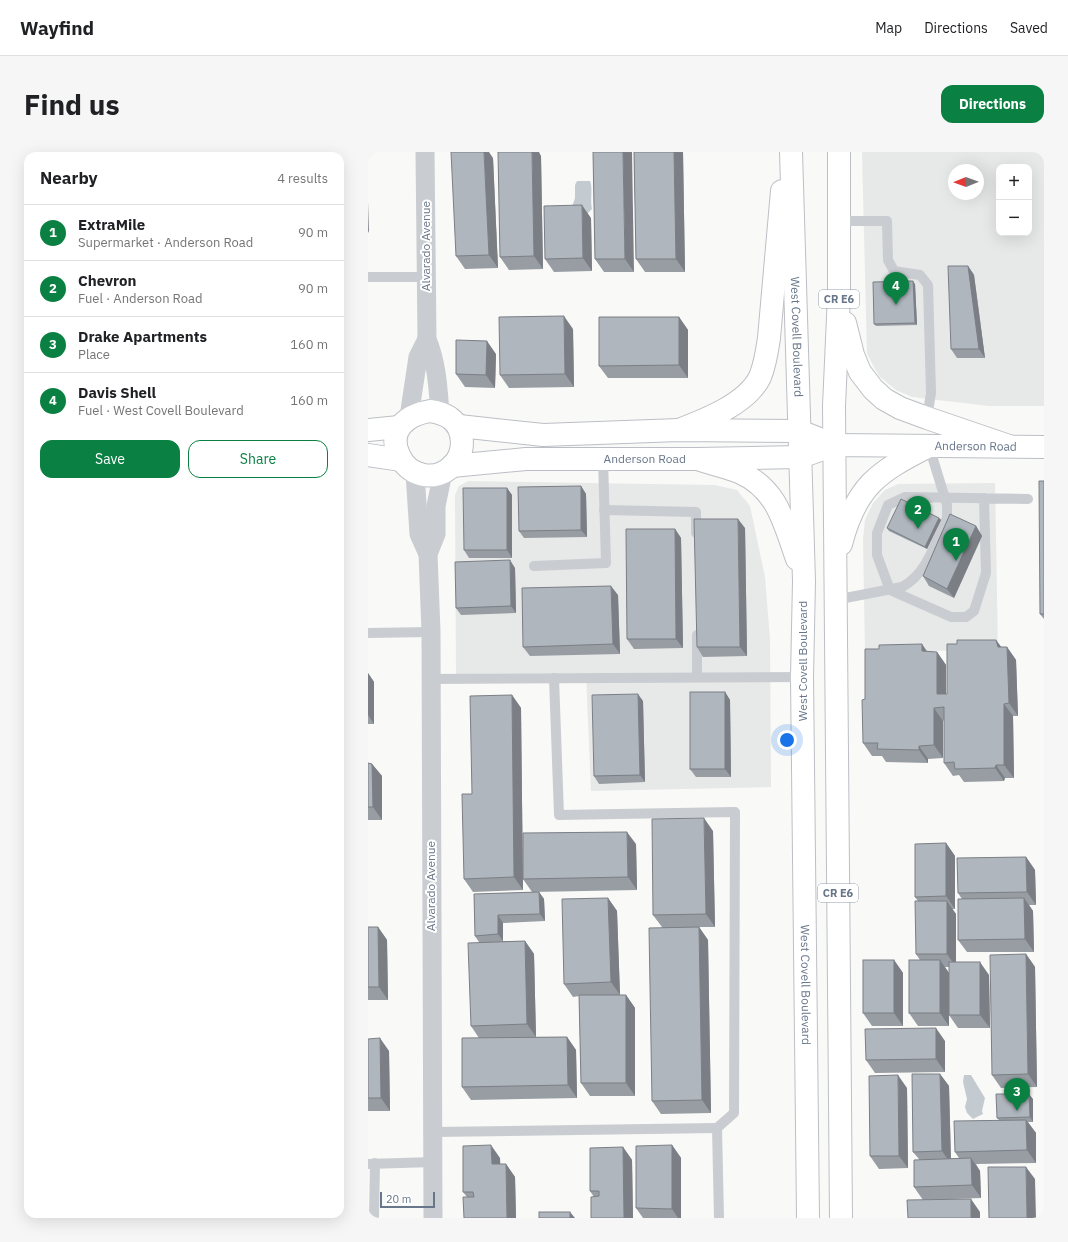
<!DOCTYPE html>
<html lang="en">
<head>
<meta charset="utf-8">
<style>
  body { margin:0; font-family:"IBM Plex Sans",sans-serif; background:#f6f6f6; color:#202124 }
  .controls { position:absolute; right:12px; top:12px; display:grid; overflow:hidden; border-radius:8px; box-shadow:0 4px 16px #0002 }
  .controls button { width:36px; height:36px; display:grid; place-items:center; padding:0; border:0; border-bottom:1px solid #e0e0e0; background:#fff; color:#202124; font:20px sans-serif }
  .compass { position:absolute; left:580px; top:12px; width:36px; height:36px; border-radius:50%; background:#fff; box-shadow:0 4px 16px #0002; rotate:269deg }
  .scale { position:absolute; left:12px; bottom:10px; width:55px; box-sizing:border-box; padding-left:4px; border:2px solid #677689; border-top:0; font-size:11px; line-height:14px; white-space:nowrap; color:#677689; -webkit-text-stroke:3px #fff; paint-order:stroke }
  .you { position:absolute; left:419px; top:588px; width:14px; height:14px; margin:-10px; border:3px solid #fff; border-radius:50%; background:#1a73e8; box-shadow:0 0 0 6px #1a73e833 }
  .badge { display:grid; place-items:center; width:26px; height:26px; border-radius:50%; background:#0b8043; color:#fff; font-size:13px; font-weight:700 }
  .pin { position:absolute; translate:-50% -33px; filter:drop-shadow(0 1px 2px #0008) }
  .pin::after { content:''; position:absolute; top:21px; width:14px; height:12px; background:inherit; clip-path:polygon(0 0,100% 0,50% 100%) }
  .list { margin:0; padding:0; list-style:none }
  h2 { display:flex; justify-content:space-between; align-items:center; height:52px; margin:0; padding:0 16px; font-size:17px }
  h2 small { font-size:13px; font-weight:400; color:#757577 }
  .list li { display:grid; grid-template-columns:26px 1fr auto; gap:12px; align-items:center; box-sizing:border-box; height:56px; padding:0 16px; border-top:1px solid #e0e0e0 }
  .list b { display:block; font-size:15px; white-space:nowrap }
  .list p { margin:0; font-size:13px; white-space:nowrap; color:#757577 }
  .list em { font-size:13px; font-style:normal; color:#757577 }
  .actions { display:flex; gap:8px; padding:12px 16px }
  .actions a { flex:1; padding:9px 0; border:1px solid #0b8043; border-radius:12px; text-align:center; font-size:14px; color:#0b8043 }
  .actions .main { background:#0b8043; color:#fff }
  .map { position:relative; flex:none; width:676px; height:1066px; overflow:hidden; border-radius:12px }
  header { display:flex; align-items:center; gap:24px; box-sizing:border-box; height:56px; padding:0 20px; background:#fff; border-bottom:1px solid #e0e0e0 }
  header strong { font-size:19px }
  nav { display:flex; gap:22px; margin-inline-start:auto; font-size:14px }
  .intro { display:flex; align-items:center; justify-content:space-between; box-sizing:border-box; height:96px; padding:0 24px }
  h1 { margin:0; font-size:28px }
  .button { padding:10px 18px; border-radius:12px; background:#0b8043; color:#fff; font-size:14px; font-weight:700 }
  main { display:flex; gap:24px; padding:0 24px }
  aside { flex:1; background:#fff; border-radius:12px; box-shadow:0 4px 16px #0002 }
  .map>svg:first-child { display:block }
  .built { fill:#e7e8e8; fill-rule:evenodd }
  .water { fill:#c3cbd1 }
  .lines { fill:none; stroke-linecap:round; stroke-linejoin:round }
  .secondary-casing { stroke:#bbbfc5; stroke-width:24 }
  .primary-casing { stroke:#bcbfc4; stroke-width:24 }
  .lane { stroke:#c9ccd0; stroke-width:10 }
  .street { stroke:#c9ccd0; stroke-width:19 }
  .secondary { stroke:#fff; stroke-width:22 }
  .primary { stroke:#fff; stroke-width:22 }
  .wall { fill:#979da3; fill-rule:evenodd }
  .shaded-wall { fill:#7b7f85 }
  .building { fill:#b0b6be; stroke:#7b7f85 }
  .labels { text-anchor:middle; stroke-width:4; stroke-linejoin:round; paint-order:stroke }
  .shield { fill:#fff; stroke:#959fac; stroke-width:1 }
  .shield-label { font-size:11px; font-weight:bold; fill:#677689 }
  .street-label { font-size:12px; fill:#677689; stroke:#fff }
</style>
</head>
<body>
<header>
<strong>Wayfind</strong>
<nav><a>Map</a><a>Directions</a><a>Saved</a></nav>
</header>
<div class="intro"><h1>Find us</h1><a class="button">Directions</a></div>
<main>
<aside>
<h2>Nearby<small>4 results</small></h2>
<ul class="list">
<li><span class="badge">1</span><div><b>ExtraMile</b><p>Supermarket · Anderson Road</p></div><em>90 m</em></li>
<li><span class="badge">2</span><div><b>Chevron</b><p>Fuel · Anderson Road</p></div><em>90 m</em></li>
<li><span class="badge">3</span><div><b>Drake Apartments</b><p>Place</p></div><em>160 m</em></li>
<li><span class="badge">4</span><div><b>Davis Shell</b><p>Fuel · West Covell Boulevard</p></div><em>160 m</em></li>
</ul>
<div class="actions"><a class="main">Save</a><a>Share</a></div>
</aside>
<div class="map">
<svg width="676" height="1066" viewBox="0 0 676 1066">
  <rect width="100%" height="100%" fill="#f9f9f7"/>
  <g class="built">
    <path d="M494,0H676V254H621L544,245L528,238L511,224L499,202ZM631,15H661V81H631ZM586,18H610V42H586Z"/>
    <polygon points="100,329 347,333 369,338 382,354 397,425 402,487 403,635 223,639 218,521 88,522 87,343 91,334"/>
    <polygon points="627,331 630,497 497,501 495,387 497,368 505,351 517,338 530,332"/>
  </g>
  <g class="water">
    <path d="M209,29H222C225,36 222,48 224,57L218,63L204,55L207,46V33Z"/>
    <polygon points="596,923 603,923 617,946 614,959 615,962 605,967 599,961 597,955 599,947 595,930"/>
  </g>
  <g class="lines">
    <g class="secondary-casing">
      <g id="secondary">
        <path d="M62,259C69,260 76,262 82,266C97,277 98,301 84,314C67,331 40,324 31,303C19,278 39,263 62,259Z"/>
        <polyline points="91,274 175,283 311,278 431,279 467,293"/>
        <polyline points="0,278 31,275"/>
        <polyline points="0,303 33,308"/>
        <path id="s1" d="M84,314L158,307H330L432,305L467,293L676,295"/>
      </g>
    </g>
    <g class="primary-casing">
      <g id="primary">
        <path id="s2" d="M423,0L436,429L434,525L440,1066"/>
        <polyline points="471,0 471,143 466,254 473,1066"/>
        <polyline points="477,171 485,203 492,220 505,237 516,247 532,256 559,266 641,294"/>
        <path d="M311,278C337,268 379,252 392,225C397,213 399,200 401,186L414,39"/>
        <path d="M330,307C343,312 358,315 371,320C410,337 416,371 429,407"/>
        <path d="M473,392C488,334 510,320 561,294"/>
      </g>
    </g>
    <g class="lane">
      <polyline points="472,69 519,69 520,108 526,119 552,123 560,133 563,241 559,266"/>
      <polyline points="0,125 58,125"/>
      <polyline points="616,346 618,421 606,459 598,465 583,465 522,438 509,403 509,381 520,353 537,345 660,347"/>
      <polyline points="236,358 328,360 328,381"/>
      <polyline points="166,414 238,411 235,306"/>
      <path d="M467,448L534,435C559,422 567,391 579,366V353L561,294"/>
      <polyline points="0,481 63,480"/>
      <polyline points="329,483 329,525"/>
      <polyline points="186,526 191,663 367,660 366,961 349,976 351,1066"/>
      <polyline points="63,527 434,525"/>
      <polyline points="65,980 349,976"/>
      <polyline points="0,1012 65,1010"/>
      <polyline points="6,1066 7,1011"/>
    </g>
    <g class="street">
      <path d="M57,0L59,187C69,212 70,235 72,261"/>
      <polyline points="41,265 50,205 59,187"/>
      <polyline points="47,321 51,382 60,402 63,480 65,1066"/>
      <polyline points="60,402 68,382 68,354 75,320"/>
    </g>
    <use href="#secondary" class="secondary"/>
    <use href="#primary" class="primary"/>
  </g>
  <g class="wall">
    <polygon points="225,0 266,120 236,120 227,107"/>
    <polygon points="266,0 315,0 317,120 277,120 268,107"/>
    <polygon points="173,4 175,117 141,118 132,105"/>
    <polygon points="125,6 130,116 97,117 88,104"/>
    <polygon points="223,66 224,119 186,120 177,107"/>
    <polygon points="600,114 606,123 617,206 589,206 583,197"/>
    <polygon points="547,132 549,173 508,174 506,172"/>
    <polygon points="311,165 320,178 320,226 240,226 231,214"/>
    <polygon points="205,177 206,235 141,236 132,223"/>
    <polygon points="128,202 127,236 97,235 88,222"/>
    <polygon points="676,329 676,467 672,462"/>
    <polygon points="213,334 218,342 219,385 156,386 151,379"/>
    <polygon points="139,336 144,343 144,406 101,406 96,398"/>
    <polygon points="571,366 573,368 559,397 521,379 519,376"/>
    <polygon points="608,374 614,384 586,446 561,434 555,424"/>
    <polygon points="377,376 379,504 335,505 329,495"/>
    <polygon points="307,377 313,386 315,496 266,497 259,487"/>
    <polygon points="147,416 148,461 93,463 88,456"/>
    <polygon points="250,443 252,502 162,504 155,495"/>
    <polygon points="628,488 633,495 639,495 648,508 650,564 645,564 646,626 637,626 636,629 596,630 591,623 585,624 576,611 576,568 575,569 575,606 560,607 560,611 518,610 514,604 504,604 495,591 497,547 559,500 569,500 578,513 578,542 579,542 589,492"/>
    <polygon points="0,521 6,530 6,572 0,572"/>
    <polygon points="357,540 362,548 363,625 328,625 322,617"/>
    <polygon points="144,543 153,556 155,738 105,740 96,727 104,642"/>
    <polygon points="275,549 277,630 231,632 226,624"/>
    <polygon points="0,611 4,612 14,624 14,668 0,668"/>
    <polygon points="345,679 347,775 331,775 340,788 343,961 293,962 284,949 294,775 285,763"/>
    <path d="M578,691L587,704V757H584L588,762V810L621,823L622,876H590L581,863V874H550L541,861L552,808L548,802L550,749L547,745ZM577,815H581V821Z"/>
    <polygon points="268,692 269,738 164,740 155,727"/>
    <polygon points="658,705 667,718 668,753 661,753 665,759 666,800 599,800 590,788 594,747 590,741"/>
    <polygon points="171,740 176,747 177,769 135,771 135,789 157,789 166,802 168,885 199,885 208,898 209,946 103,948 94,935 111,886 103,874 111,790 107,784 106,742"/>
    <polygon points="240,746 249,759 252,843 258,843 267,856 267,944 222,944 213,931 211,844 205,845 196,832"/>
    <polygon points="0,775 10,775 19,788 20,848 0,848"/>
    <polygon points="658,802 667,815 669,935 633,936 624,923"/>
    <polygon points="526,808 535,821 535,874 504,874 495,861"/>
    <polygon points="0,887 21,899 22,959 0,959"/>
    <polygon points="577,889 577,920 507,921 498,908"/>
    <polygon points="572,922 581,934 583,1007 591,1006 587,1000 631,968 629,966 665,947 665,970 660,970 668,981 668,1011 608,1012 612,1019 613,1046 555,1048 546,1035 551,1007 545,1000"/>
    <polygon points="539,936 540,1016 511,1017 502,1004"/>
    <polygon points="304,993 313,1006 313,1066 275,1066 268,1056"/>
    <polygon points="255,995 264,1008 265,1066 226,1045 222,1039"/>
    <polygon points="132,1006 132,1012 138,1012 147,1025 148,1066 96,1066 99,1045 95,1040"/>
  </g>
  <g class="shaded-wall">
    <polygon points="116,0 121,0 125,6 130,116 121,103"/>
    <polygon points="164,0 171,0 173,4 175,117 166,104"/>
    <polygon points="255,0 264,0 266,120 257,107"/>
    <polygon points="306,0 315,0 317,120 308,107"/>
    <polygon points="0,50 1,81 0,79"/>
    <polygon points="214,53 223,66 224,119 215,106"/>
    <polygon points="600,114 606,123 617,206 611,197"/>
    <polygon points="545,129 547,132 549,173 547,171"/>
    <polygon points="196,164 205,177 206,235 197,222"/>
    <polygon points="311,165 320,178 320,226 311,213"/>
    <polygon points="119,189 128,202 127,236 118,223"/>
    <polygon points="213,334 218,342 219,385 213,378"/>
    <polygon points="139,336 144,343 144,406 139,398"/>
    <polygon points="571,366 573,368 559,397 557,395"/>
    <polygon points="370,367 377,376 379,504 372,495"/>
    <polygon points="608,374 614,384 586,446 579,437"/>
    <polygon points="307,377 313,386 315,496 308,487"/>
    <polygon points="142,408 147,416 148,461 143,454"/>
    <polygon points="243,434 250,443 252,502 245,492"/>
    <polygon points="628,488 637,500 630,495"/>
    <polygon points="554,492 563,505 554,499"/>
    <polygon points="639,495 648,508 650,564 641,551"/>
    <polygon points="569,500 578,513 578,555 569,542"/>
    <polygon points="0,521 6,530 6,572 0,563"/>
    <polygon points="357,540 362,548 363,625 357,617"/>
    <polygon points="270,542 275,549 277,630 272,623"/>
    <polygon points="144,543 153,556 155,738 146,725"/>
    <polygon points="636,552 645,564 646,626 636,613"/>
    <polygon points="566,556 575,569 575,606 566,593"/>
    <polygon points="551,594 560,607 560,611 551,598"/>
    <polygon points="4,612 14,624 14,668 5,655"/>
    <polygon points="628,613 637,626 636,629 627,616"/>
    <polygon points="336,666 345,679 347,775 338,762"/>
    <polygon points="259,680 268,692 269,738 260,725"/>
    <polygon points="578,691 587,704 587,757 578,744"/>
    <polygon points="658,705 667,718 668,753 659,740"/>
    <polygon points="171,740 176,747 177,769 172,762"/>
    <polygon points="240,746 249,759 252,843 243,830"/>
    <polygon points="656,746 665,759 666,800 657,787"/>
    <polygon points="579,749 588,762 588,815 579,802"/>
    <polygon points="130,763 135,771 135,789 130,782"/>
    <polygon points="10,775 19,788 20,848 11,835"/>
    <polygon points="331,775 340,788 343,961 334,948"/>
    <polygon points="157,789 166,802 168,885 159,872"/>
    <polygon points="658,802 667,815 669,935 660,922"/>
    <polygon points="526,808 535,821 535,874 526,861"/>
    <polygon points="572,808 581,821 581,874 572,861"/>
    <polygon points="612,810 621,823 622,876 612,863"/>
    <polygon points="258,843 267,856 267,944 258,931"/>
    <polygon points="568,876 577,889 577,920 568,907"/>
    <polygon points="199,885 208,898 209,946 200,933"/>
    <polygon points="12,886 21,899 22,959 13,946"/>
    <polygon points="572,922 581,934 583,1012 574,999"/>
    <polygon points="530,923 539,936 540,1016 531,1004"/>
    <polygon points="661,942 665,947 665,970 662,965"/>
    <polygon points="658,968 668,981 668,1011 659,998"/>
    <polygon points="123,993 132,1006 133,1025 124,1012"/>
    <polygon points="304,993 313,1006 313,1066 310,1066 304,1057"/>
    <polygon points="255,995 264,1008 265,1066 256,1066"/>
    <polygon points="603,1006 612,1019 613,1046 604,1033"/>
    <polygon points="138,1012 147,1025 148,1066 139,1066"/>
    <polygon points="658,1015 667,1027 668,1066 659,1066"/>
    <polygon points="603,1047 612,1060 612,1066 603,1066"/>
    <polygon points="202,1060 207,1066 202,1066"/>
  </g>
  <g class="building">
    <polygon points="83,0 116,0 121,103 88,104"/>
    <polygon points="130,0 164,0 166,104 132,105"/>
    <polygon points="225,0 255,0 257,107 227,107"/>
    <polygon points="266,0 306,0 308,107 268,107"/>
    <polygon points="214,53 215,106 177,107 176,54"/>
    <polygon points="580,114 600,114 611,197 583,197"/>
    <polygon points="545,129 547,171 506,172 505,130"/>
    <polygon points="196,164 197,222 132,223 131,165"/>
    <polygon points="231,165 311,165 311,213 231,214"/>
    <polygon points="88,188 119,189 118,223 88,222"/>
    <polygon points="671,329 676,329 676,462 672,462"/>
    <polygon points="213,334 213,378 151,379 150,335"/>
    <polygon points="95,336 139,336 139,398 96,398"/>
    <polygon points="533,347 571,366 557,395 519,376"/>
    <polygon points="582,362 608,374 579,437 555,424"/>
    <polygon points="326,367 370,367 372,495 329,495"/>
    <polygon points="258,377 307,377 308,487 259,487"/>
    <polygon points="142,408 143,454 88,456 87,410"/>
    <polygon points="243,434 245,492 155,495 154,436"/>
    <polygon points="589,488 628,488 630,495 639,495 641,551 636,552 636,613 628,613 627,616 587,617 586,610 576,611 576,555 566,556 566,593 551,594 551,598 509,597 510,591 495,591 494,548 497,547 497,497 511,497 511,493 554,492 554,499 569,500 569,542 579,542 579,492 589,492"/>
    <rect x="322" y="540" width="35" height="77"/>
    <polygon points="270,542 272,623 226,624 224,543"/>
    <polygon points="144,543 146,725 96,727 94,642 104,642 102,544"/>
    <polygon points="0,611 4,612 5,655 0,655"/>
    <polygon points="336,666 338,762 285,763 284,667"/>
    <polygon points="259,680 260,725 155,727 155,681"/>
    <polygon points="578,691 578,744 547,745 547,692"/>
    <polygon points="658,705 659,740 590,741 589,706"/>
    <polygon points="171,740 172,762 130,763 130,782 107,784 106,742"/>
    <polygon points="240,746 243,830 196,832 194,747"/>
    <polygon points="656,746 657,787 590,788 590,747"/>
    <polygon points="547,749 579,749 579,802 548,802"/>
    <polygon points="0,775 10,775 11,835 0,835"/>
    <polygon points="331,775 334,948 284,949 281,776"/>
    <polygon points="157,789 159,872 103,874 100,791"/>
    <polygon points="658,802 660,922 624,923 622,803"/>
    <rect x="495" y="808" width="31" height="53"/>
    <rect x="541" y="808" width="31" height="53"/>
    <rect x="581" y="810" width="31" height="53"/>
    <polygon points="211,843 258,843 258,931 213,931"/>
    <polygon points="568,876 568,907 498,908 497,877"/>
    <polygon points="199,885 200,933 94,935 94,886"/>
    <polygon points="12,886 13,946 0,946 0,887"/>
    <polygon points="544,922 572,922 574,999 545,1000"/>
    <polygon points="530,923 531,1004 502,1004 501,924"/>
    <polygon points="628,942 661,942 662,965 629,966"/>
    <polygon points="658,968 659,998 587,1000 586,969"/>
    <polygon points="123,993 124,1012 138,1012 139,1066 96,1066 95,1045 106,1045 105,1040 95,1040 95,994"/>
    <polygon points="304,993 304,1057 268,1056 268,994"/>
    <polygon points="255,995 256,1066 223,1066 223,1045 231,1044 231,1039 222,1039 222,996"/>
    <polygon points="603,1006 604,1033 546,1035 546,1008"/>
    <polygon points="620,1015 658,1015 659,1066 621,1066"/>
    <polygon points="603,1047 603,1066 540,1066 539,1048"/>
    <rect x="171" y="1060" width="31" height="6"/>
  </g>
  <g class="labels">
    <g class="shield">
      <rect x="451" y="138" width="40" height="18" rx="3"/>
      <rect x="450" y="732" width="40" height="18" rx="3"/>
    </g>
    <g class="shield-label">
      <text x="471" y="151">CR E6</text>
      <text x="470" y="745">CR E6</text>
    </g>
    <g class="street-label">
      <text transform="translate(58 94) rotate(-90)" y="4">Alvarado Avenue</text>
      <text dy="4" stroke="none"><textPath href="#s2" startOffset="185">West Covell Boulevard</textPath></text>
      <text dy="4" stroke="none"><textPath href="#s1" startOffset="526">Anderson Road</textPath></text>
      <text dy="4" stroke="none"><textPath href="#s1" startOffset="193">Anderson Road</textPath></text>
      <text transform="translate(435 509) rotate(-90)" y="4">West Covell Boulevard</text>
      <text transform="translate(63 734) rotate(-90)" y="4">Alvarado Avenue</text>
      <text dy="4" stroke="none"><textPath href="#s2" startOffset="833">West Covell Boulevard</textPath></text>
    </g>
  </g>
</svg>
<div class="controls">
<button>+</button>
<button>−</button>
</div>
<svg class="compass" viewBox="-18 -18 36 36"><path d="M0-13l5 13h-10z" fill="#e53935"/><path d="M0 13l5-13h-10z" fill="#757577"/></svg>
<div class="scale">20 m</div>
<div class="you"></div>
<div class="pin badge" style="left:588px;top:409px">1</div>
<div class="pin badge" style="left:550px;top:377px">2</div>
<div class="pin badge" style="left:649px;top:959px">3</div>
<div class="pin badge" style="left:528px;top:153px">4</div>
</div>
</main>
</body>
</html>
